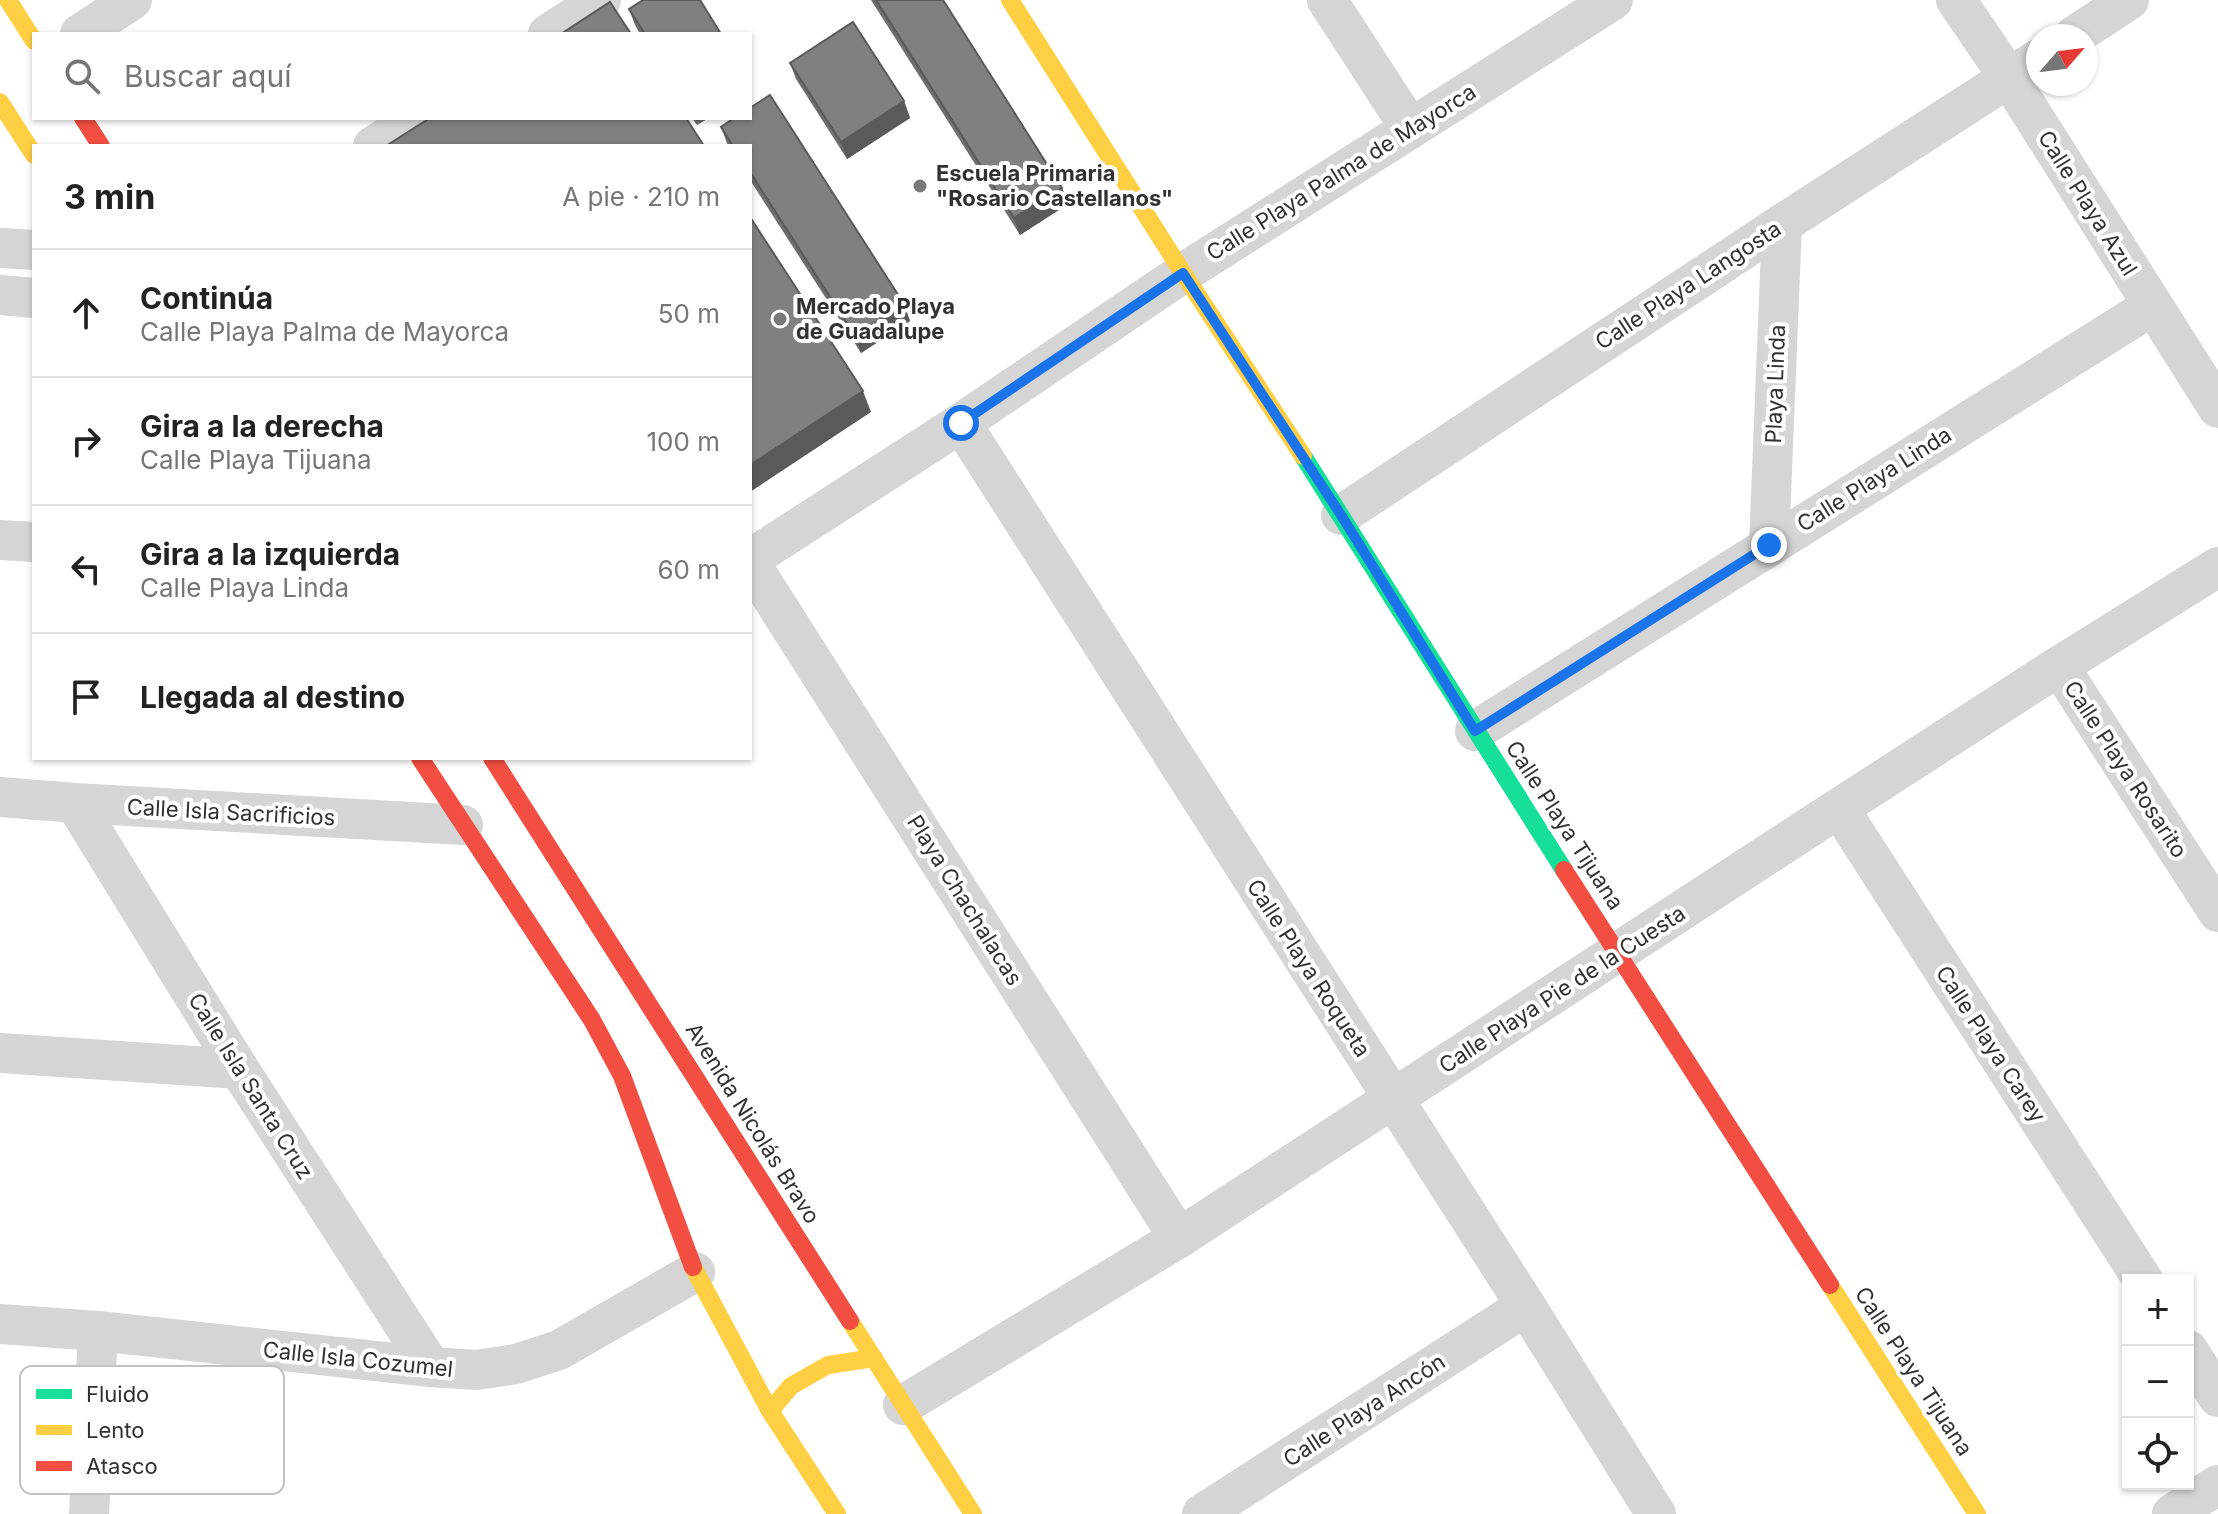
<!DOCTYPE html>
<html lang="es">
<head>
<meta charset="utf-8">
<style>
  body { margin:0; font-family:Inter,sans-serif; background:#f2f2f2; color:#222 }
  .controls { position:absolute; right:24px; bottom:24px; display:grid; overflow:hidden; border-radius:0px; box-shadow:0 2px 6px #0004 }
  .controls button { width:72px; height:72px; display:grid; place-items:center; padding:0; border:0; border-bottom:2px solid #e0e0e0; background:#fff; color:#222; font:40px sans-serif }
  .compass { position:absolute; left:2026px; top:24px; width:72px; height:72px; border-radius:50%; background:#fff; box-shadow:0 2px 6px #0004; rotate:62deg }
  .stop { position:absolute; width:24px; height:24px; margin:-18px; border:6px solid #1a73e8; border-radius:50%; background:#fff }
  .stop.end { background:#1a73e8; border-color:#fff; box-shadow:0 2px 8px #0008 }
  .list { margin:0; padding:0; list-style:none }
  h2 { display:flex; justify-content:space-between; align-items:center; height:104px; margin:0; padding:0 32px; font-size:34px }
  h2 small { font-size:26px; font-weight:400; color:#767676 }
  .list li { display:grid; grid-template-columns:52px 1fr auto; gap:24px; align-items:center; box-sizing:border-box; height:128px; padding:0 32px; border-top:2px solid #e0e0e0 }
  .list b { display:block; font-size:30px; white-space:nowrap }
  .list p { margin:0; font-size:26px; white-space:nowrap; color:#767676 }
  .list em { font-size:26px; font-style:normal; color:#767676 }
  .icon { flex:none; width:44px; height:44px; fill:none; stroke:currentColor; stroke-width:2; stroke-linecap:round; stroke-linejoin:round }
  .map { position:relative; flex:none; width:2218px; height:1514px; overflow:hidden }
  .search { position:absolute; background:#fff; box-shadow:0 2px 6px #0004; left:32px; top:32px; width:720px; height:88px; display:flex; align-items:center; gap:20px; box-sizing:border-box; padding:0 28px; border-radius:0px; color:#767676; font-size:30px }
  .panel { position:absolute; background:#fff; box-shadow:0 2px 6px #0004; left:32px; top:144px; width:720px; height:616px; border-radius:0px }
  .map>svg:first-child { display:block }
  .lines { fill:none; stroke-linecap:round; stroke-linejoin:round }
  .street { stroke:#d5d5d5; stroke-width:40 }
  .fast { stroke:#16e098; stroke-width:18 }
  .slow { stroke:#ffcf43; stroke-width:18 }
  .jam { stroke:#f24e42; stroke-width:18 }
  .wall { fill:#6e6e6e }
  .shaded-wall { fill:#5a5a5a }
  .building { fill:#808080; stroke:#5a5a5a; stroke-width:2 }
  .route { stroke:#1a73e8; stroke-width:10 }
  .poi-dot { fill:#797979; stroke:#fff; stroke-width:3 }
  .labels { text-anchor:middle; stroke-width:8; stroke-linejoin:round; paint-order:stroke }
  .street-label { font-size:22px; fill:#313131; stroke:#fff }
  .poi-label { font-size:22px; font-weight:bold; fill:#313131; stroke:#fff; text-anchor:start }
  .key { fill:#fff; stroke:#c1c1c1; stroke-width:2 }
  .key-label { font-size:22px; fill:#313131 }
</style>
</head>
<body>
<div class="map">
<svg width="2218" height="1514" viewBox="0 0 2218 1514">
  <rect width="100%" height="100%" fill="#fff"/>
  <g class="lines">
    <g class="street">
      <polyline points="1327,0 1410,128"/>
      <polyline points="1956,0 2009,78 2218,408"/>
      <polyline points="80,34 132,0"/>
      <polyline points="548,34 601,0"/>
      <polyline points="2074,36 2129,0"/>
      <polyline points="373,146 417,118"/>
      <polyline points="0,248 34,250"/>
      <polyline points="0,295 34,298"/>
      <polyline points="961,423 1526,1306 1656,1514"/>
      <polyline points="1341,515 1782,224 2038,59"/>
      <polyline points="0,540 34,542"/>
      <polyline points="1769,545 1782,224"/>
      <polyline points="750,559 961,423 1183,273 1613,0"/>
      <polyline points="750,563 1179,1238"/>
      <polyline points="2059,666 2218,912"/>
      <polyline points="1475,731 2152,306"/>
      <polyline points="0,797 75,803 463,825"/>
      <polyline points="75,803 239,1069 431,1367"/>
      <polyline points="1839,808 2143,1280"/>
      <polyline points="0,1053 239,1069"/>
      <polyline points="0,1324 98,1331 431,1367 477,1370 516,1364 559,1350 695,1272"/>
      <polyline points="2188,1350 2218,1397"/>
      <polyline points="903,1405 1179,1238 1839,808 2059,666 2218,567"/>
      <polyline points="89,1514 98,1331"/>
      <polyline points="1202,1514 1526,1306"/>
      <polyline points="2172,1514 2218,1485"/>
    </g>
    <polyline class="fast" points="1303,456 1564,870"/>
    <g class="slow">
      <polyline points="8,0 34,41"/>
      <polyline points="1010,0 1183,273 1303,456"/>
      <polyline points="0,102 34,155"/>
      <polyline points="693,1267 770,1411 837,1514"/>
      <polyline points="1830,1285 1977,1514"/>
      <polyline points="850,1321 973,1514"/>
      <polyline points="770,1411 791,1386 828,1365 874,1358"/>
    </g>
    <g class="jam">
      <polyline points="83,118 101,146"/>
      <polyline points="420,758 592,1020 622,1076 693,1267"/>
      <polyline points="492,758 850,1321"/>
      <polyline points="1564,870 1830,1285"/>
    </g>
  </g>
  <g class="wall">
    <polygon points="871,0 943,0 1062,188 1068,204 1020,235"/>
    <polygon points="629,9 721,34 640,34 635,25"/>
    <polygon points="790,63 904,101 910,118 847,159 796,79"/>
    <polygon points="770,95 904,304 910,321 861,353 750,180 750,146 728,146 721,127 734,118 750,118 750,108"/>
    <polygon points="692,118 709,118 697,125"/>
  </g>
  <g class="shaded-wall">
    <polygon points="904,101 910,118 847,159 841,142"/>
    <polygon points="1062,188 1068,204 1020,235 1014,218"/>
    <polygon points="904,304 910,321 861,353 855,336"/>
    <polygon points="863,391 871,412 750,492 750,465"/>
  </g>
  <g class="building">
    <polygon points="643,0 700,0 721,34 645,34 629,9"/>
    <polygon points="876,0 943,0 1062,188 1014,218"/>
    <polygon points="610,2 631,34 561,34"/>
    <polygon points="853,22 904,101 841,142 790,63"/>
    <polygon points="770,95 904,304 855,336 750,172 750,146 733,146 721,127 734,118 750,118 750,108"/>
    <polygon points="430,118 686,118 704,146 386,146"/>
    <polygon points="750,217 863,391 750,465"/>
  </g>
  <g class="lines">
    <polyline class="route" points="961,423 1183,273 1341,515 1475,731 1769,545"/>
  </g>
  <g class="poi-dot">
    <circle cx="920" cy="186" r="8"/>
    <circle cx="780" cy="319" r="8"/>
  </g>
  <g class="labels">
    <g class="street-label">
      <text transform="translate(1341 172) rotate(-32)" y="8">Calle Playa Palma de Mayorca</text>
      <text transform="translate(2088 203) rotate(58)" y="8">Calle Playa Azul</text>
      <text transform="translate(1688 285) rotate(-33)" y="8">Calle Playa Langosta</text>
      <text transform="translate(1775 384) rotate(-88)" y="8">Playa Linda</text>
      <text transform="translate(1874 479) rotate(-32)" y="8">Calle Playa Linda</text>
      <text transform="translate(2126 769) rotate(57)" y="8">Calle Playa Rosarito</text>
      <text transform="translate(231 812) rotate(3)" y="8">Calle Isla Sacrificios</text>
      <text transform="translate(1565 825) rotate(57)" y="8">Calle Playa Tijuana</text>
      <text transform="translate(965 900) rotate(58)" y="8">Playa Chachalacas</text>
      <text transform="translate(1309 968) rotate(57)" y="8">Calle Playa Roqueta</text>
      <text transform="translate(1562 989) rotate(-33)" y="8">Calle Playa Pie de la Cuesta</text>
      <text transform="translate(1991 1044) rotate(57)" y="8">Calle Playa Carey</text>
      <text transform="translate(251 1086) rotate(58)" y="8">Calle Isla Santa Cruz</text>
      <text transform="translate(753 1123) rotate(58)" y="8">Avenida Nicolás Bravo</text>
      <text transform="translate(358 1359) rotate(6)" y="8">Calle Isla Cozumel</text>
      <text transform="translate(1914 1371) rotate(57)" y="8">Calle Playa Tijuana</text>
      <text transform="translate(1364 1410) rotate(-33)" y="8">Calle Playa Ancón</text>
    </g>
    <g class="poi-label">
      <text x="936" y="181">Escuela Primaria<tspan x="936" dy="25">"Rosario Castellanos"</tspan></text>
      <text x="796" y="314">Mercado Playa<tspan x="796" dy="25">de Guadalupe</tspan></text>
    </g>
  </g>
  <rect x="20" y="1366" width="264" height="128" rx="12" class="key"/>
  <rect x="36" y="1389" width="36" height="10" fill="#16e098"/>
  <rect x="36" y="1425" width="36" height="10" fill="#ffcf43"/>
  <rect x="36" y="1461" width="36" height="10" fill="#f24e42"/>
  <g class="key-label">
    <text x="86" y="1402">Fluido</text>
    <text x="86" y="1438">Lento</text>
    <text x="86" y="1474">Atasco</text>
  </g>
</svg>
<div class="controls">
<button>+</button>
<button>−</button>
<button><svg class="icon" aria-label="locate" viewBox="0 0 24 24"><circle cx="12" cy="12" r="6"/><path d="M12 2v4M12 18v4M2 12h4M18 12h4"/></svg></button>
</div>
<svg class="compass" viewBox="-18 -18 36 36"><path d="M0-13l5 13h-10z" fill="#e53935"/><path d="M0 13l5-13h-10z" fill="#767676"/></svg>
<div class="stop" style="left:961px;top:423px"></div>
<div class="stop end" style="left:1769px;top:545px"></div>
<div class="search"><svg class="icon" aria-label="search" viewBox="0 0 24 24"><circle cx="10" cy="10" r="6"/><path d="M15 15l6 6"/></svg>Buscar aquí</div>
<section class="panel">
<h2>3 min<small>A pie · 210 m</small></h2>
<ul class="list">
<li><svg class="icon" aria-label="ahead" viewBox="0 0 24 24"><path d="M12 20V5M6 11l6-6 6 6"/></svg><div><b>Continúa</b><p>Calle Playa Palma de Mayorca</p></div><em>50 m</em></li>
<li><svg class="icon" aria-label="right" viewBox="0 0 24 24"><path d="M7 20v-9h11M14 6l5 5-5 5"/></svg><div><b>Gira a la derecha</b><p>Calle Playa Tijuana</p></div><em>100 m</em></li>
<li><svg class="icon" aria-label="left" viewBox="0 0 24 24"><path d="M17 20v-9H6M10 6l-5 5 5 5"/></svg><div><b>Gira a la izquierda</b><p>Calle Playa Linda</p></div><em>60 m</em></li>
<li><svg class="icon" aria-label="arrive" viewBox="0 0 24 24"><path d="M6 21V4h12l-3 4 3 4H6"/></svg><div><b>Llegada al destino</b></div></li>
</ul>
</section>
</div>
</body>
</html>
